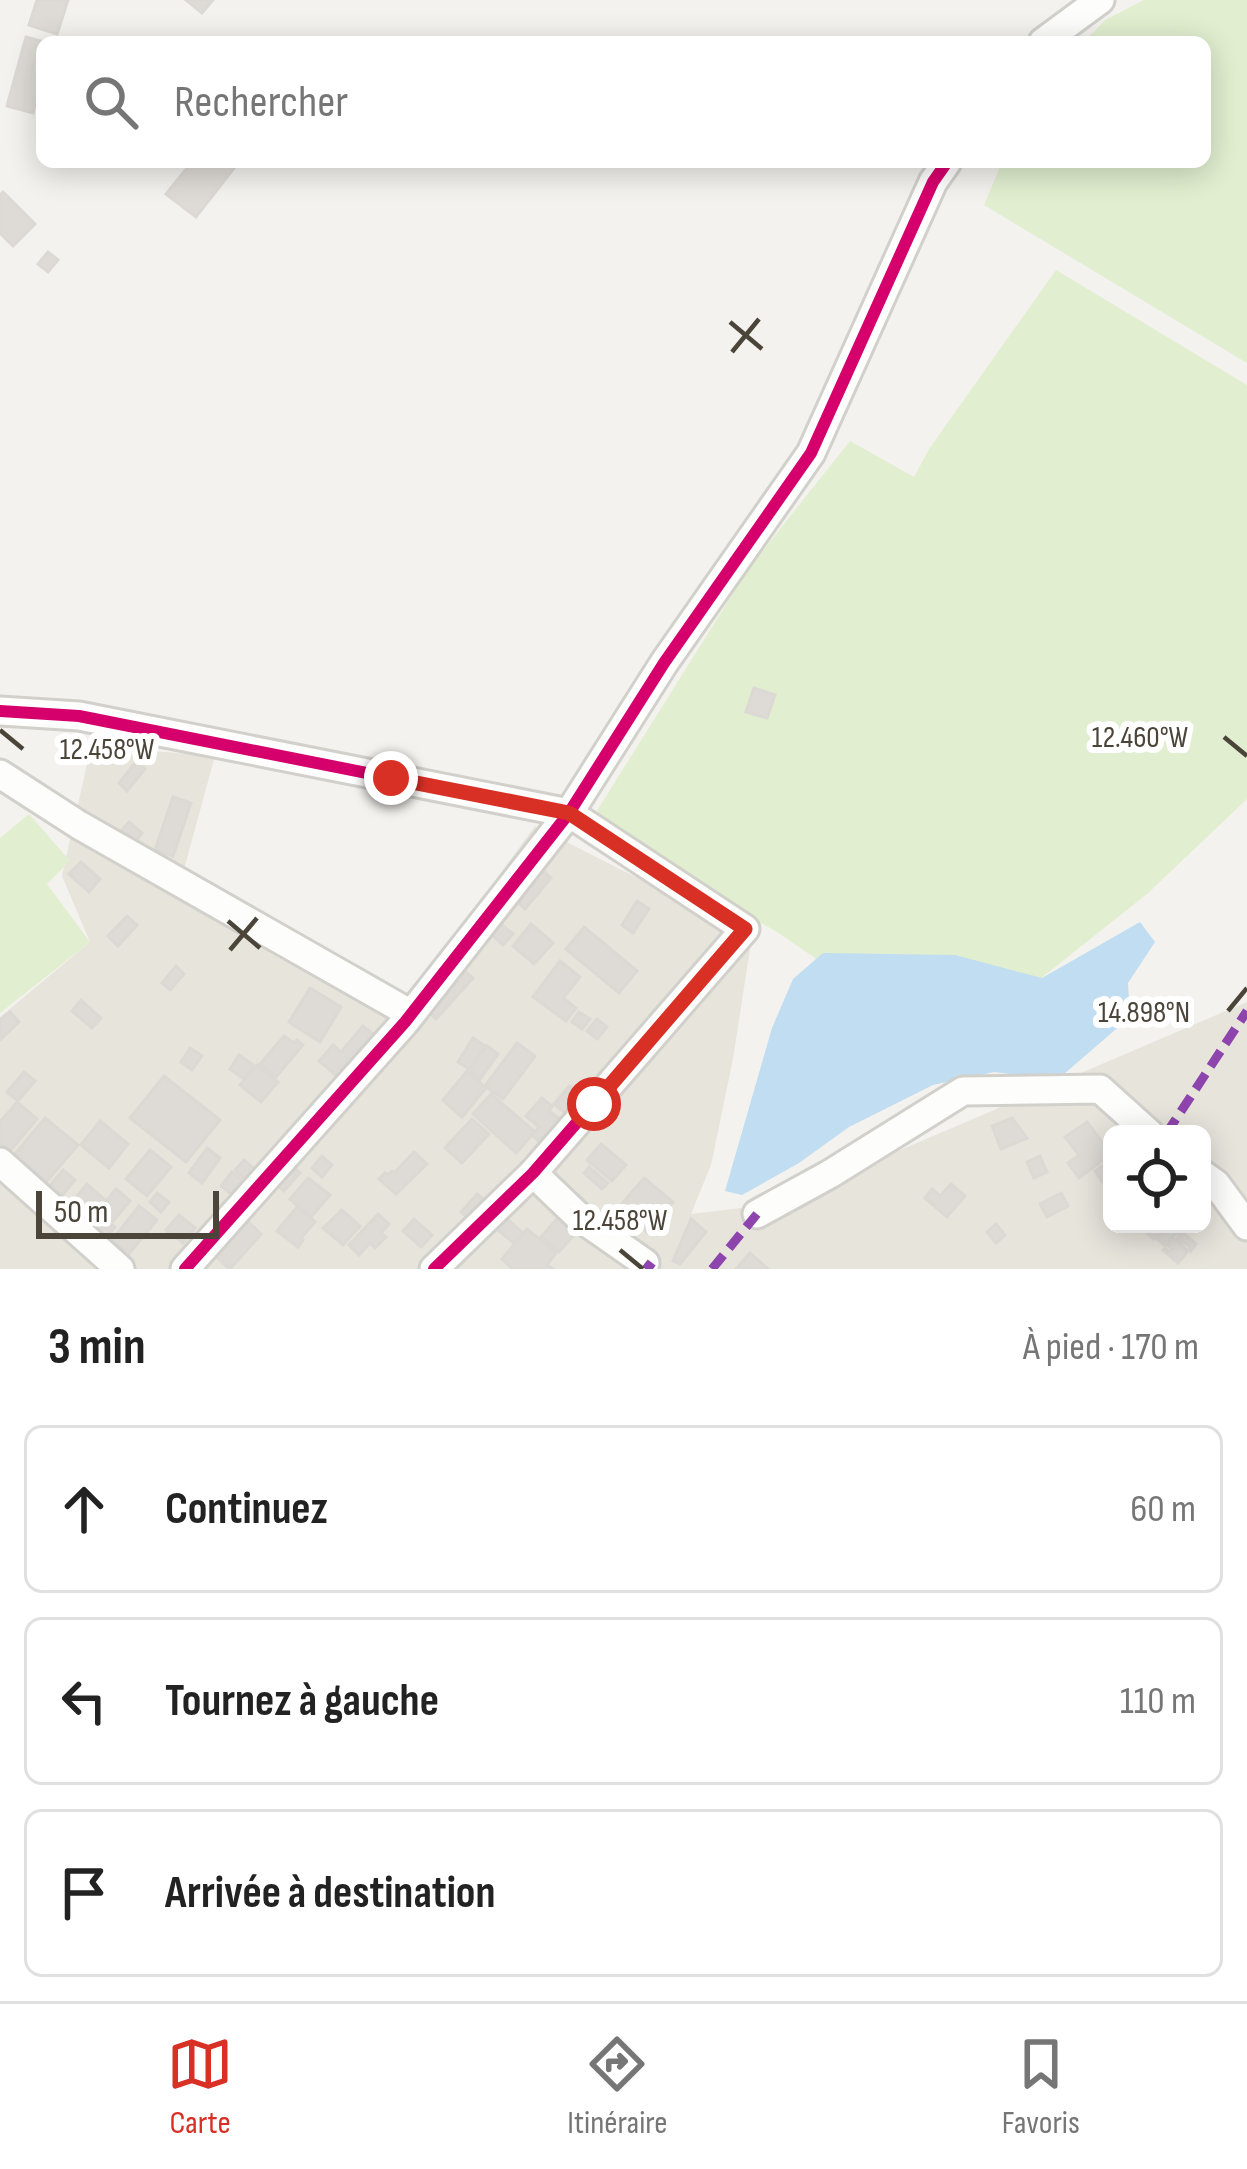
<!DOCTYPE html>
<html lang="fr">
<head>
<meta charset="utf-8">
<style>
  body { margin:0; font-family:"Sofia Sans Condensed",sans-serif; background:#f2f2f2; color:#222 }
  .controls { position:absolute; right:36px; bottom:36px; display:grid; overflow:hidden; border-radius:18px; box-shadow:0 6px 30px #0003 }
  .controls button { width:108px; height:108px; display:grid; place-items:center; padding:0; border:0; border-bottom:3px solid #e0e0e0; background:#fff; color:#222; font:60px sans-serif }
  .scale { position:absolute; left:36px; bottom:30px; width:183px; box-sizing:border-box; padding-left:12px; border:6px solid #4b4439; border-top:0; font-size:33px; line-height:42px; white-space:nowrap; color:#4b4439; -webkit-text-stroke:9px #fff; paint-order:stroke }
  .stop { position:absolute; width:36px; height:36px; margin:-27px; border:9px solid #d93025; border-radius:50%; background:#fff }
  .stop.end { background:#d93025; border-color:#fff; box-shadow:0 3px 12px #0008 }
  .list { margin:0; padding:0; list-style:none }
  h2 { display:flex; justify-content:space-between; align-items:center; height:156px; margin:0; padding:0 48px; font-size:51px }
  h2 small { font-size:39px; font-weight:400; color:#767676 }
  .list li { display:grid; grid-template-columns:78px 1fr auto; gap:36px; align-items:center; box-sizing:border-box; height:168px; margin:0 24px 24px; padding:0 24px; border:3px solid #e0e0e0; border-radius:18px }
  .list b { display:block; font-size:45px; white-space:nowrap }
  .list em { font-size:39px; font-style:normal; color:#767676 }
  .icon { flex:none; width:66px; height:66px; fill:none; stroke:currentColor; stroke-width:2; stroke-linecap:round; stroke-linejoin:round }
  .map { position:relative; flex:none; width:1247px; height:1269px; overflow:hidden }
  .search { position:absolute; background:#fff; box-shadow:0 6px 30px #0003; left:36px; right:36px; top:36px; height:132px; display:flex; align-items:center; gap:30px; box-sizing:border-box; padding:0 42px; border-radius:18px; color:#767676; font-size:45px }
  .sheet { height:732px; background:#fff }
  nav { display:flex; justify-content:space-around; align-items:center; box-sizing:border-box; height:168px; border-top:3px solid #e0e0e0; background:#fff; font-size:33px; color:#767676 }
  nav a { display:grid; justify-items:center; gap:6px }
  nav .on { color:#d93025 }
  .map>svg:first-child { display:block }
  .residential { fill:#e7e4dc; fill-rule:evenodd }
  .green { fill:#e1eecf }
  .water { fill:#c0ddf1 }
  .building { fill:#dedbd6; stroke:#dcd9d4; stroke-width:3 }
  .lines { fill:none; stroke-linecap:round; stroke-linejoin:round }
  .minor-casing { stroke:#d2d0cb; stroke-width:33 }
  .minor { stroke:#fdfdfc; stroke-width:27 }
  .quiet { stroke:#8e44ad; stroke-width:9; stroke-dasharray:18 9; stroke-linecap:butt }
  .cycleway-casing { stroke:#fff; stroke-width:20 }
  .cycleway { stroke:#d6006c; stroke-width:12 }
  .route { stroke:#d93025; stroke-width:15 }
  .ticks { fill:none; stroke:#4b4439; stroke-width:4.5 }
  .ticks-label { font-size:30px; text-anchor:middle; fill:#4b4439; stroke:#fff; stroke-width:12; stroke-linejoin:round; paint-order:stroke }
</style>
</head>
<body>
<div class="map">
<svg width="1247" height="1269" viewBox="0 0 1247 1269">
  <rect width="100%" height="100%" fill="#f4f2ee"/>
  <path class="residential" d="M91,746L215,756L178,891L400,1011L535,826L752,936L733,1059L711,1165L691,1214L774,1204L1247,1002V1269H0V1017L90,942L62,876ZM1112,1134H1202V1224H1112Z"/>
  <g class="green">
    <polygon points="1144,0 1247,0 1247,363 984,205 1002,162 1205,162 1205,42 1084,42 1105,20"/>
    <polygon points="1056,270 1247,385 1247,799 1147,894 1035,983 837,973 777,932 588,825 749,568 850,441 914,477 929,449"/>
    <polygon points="29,814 70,861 47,884 90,942 0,1013 0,838"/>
  </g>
  <polygon class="water" points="1140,922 1155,942 1128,983 1130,1017 1057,1080 994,1072 933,1085 849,1127 799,1163 742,1195 725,1191 772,1028 793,979 823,953 955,955 1042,978"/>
  <g class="building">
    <polygon points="37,0 68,0 57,34 29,25"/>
    <polygon points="186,0 213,0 202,13"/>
    <polygon points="26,37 44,42 42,42 42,80 33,113 7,106"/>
    <polygon points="192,162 238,163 196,217 166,194"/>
    <polygon points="3,192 35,224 13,246 0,233 0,195"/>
    <polygon points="48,252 58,260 48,272 38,264"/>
    <polygon points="754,688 775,695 767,718 746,712"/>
    <polygon points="136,762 145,769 127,791 119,783"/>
    <polygon points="173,797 191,803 173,856 155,850"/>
    <polygon points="129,822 142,833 134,843 120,832"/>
    <polygon points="81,862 100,879 89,892 69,874"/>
    <polygon points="538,867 551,878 525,909 512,898"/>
    <polygon points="637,901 649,909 633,933 622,925"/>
    <polygon points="127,916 137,925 118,946 108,936"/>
    <polygon points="492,917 513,934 503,945 492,935 481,947 473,940"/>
    <polygon points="531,924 553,943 534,964 513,946"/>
    <polygon points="584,927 637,971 619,993 566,949"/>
    <polygon points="560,961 580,977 563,998 576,1008 566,1021 533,997"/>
    <polygon points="176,966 184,974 170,990 162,983"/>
    <polygon points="464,970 473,978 436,1019 427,1010"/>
    <polygon points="310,988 341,1007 320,1042 289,1022"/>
    <polygon points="81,1000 101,1018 92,1028 72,1011"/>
    <polygon points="10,1012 19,1022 1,1039 0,1020"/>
    <polygon points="579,1012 590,1019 582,1029 572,1022"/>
    <polygon points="597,1019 607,1027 597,1039 587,1031"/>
    <polygon points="363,1026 383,1042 348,1085 319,1061 333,1045 341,1052"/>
    <polygon points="284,1036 294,1043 297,1040 303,1045 276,1077 260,1064"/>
    <polygon points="473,1038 485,1046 471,1070 458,1062"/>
    <polygon points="517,1043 535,1056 503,1099 485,1086"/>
    <polygon points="487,1046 498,1054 480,1079 469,1070"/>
    <polygon points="190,1048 202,1056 192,1070 181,1062"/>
    <polygon points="239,1055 253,1065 244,1079 230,1069"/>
    <polygon points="257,1065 278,1082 261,1102 240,1085"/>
    <polygon points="467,1071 486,1088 462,1117 443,1100"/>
    <polygon points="24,1072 35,1081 18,1101 7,1092"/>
    <polygon points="164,1076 220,1120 186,1162 130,1118"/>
    <polygon points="569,1086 580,1095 565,1113 554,1104"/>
    <polygon points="491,1094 535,1132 516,1153 473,1114"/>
    <polygon points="542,1098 552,1106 549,1111 561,1120 542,1144 532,1135 539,1127 526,1116"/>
    <polygon points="17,1102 37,1119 10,1151 0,1143 0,1122"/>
    <polygon points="45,1118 78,1145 46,1182 14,1155"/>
    <polygon points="1012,1118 1027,1138 1001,1149 992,1126"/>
    <polygon points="472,1119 489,1134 462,1163 445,1148"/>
    <polygon points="100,1121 128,1144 109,1168 81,1145"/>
    <polygon points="1087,1122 1111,1154 1079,1178 1068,1163 1079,1155 1065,1137"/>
    <polygon points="601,1144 626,1165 612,1181 587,1160"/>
    <polygon points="207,1148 220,1158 202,1183 189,1173"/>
    <polygon points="150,1150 171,1167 147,1196 126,1179"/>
    <polygon points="414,1152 427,1164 396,1194 379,1179 385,1173 388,1175 392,1171 394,1173"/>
    <polygon points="322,1156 332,1165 322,1177 312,1168"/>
    <polygon points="1040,1156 1047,1172 1034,1178 1027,1162"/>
    <polygon points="244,1160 263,1176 253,1186 235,1170"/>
    <polygon points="287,1162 300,1173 284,1191 271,1180"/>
    <polygon points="1107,1163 1112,1176 1102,1182 1095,1171"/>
    <polygon points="589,1167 608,1183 602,1189 584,1173"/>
    <polygon points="63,1170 75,1180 61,1197 49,1187"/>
    <polygon points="232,1172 251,1188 240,1201 221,1186"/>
    <polygon points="308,1178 330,1195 311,1217 290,1199"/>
    <polygon points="644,1178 673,1202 648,1233 618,1208"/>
    <polygon points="87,1184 105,1200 86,1223 68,1207"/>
    <polygon points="951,1184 965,1196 947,1217 925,1198 932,1189 940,1196"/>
    <polygon points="116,1189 130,1201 113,1221 100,1209"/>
    <polygon points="157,1193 169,1202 161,1212 150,1202"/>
    <polygon points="1061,1193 1068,1206 1047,1217 1040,1204"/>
    <polygon points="477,1194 490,1204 474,1222 461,1212"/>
    <polygon points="139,1206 157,1220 129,1254 112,1240"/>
    <polygon points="297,1207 315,1222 301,1238 303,1240 298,1247 277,1231"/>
    <polygon points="342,1210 360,1226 343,1245 323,1228"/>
    <polygon points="562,1213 580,1228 559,1252 541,1237"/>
    <polygon points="99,1214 115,1227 103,1242 87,1228"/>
    <polygon points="378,1214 389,1224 381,1233 386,1237 375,1248 370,1243 359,1255 349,1245"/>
    <polygon points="179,1215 195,1228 183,1243 166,1230"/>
    <polygon points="503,1215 528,1238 520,1248 493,1226"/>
    <polygon points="244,1218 261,1234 230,1269 212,1253"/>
    <polygon points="414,1219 432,1235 421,1247 403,1231"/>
    <polygon points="691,1219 706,1232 680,1264 673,1261"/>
    <polygon points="996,1224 1005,1235 996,1243 987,1232"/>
    <polygon points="1142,1224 1167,1224 1154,1239 1142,1228"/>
    <polygon points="1170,1224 1180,1230 1164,1245 1157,1239"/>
    <polygon points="527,1229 556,1253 547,1265 553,1269 513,1269 502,1259"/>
    <polygon points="1182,1232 1196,1244 1191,1251 1189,1246 1177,1239"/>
    <polygon points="1173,1238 1188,1251 1178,1263 1163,1250 1165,1248 1169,1252 1172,1249 1167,1245"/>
    <polygon points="750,1253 768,1269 736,1269"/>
  </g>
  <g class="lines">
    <g class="minor-casing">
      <g id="minor">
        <polyline points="1043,42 1100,0"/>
        <polyline points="0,711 79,716 569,813 745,929 533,1173 434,1269"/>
        <polyline points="0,774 79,825 411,1014"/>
        <polyline points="0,1162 120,1269"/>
        <polyline points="533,1173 579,1217 645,1263"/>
        <polyline points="1202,1174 1216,1184 1247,1226"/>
        <polyline points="757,1214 830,1174 963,1091 1100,1089 1150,1134"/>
        <polyline points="185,1269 405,1022 569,813 664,663 811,453 933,182 947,162"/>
      </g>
    </g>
    <use href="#minor" class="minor"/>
    <g class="quiet">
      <polyline points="1166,1134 1247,1011"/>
      <polyline points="645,1263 653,1269"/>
      <polyline points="712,1269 757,1214"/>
    </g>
    <g class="cycleway-casing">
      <g id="cycleway">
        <polyline points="0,711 79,716 569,813 745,929 533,1173 434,1269"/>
        <polyline points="185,1269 405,1022 569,813 664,663 811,453 933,182 947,162"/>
      </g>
    </g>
    <use href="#cycleway" class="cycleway"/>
  </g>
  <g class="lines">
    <polyline class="route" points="391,778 569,813 745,929 594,1104"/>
  </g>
  <path class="ticks" d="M730,322L762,349M732,352L759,319M0,730L23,749M1224,737L1247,756M228,921L260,948M230,950L257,918M1228,1011L1247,988M620,1250L643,1269"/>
  <g class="ticks-label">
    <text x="1140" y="747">12.460°W</text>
    <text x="107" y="759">12.458°W</text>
    <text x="1144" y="1022">14.898°N</text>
    <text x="620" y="1230">12.458°W</text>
  </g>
</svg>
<div class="controls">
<button><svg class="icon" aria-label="locate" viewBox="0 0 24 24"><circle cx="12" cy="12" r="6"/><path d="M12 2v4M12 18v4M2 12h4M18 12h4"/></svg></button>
</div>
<div class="scale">50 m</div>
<div class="stop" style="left:594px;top:1104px"></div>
<div class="stop end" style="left:391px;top:778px"></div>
<div class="search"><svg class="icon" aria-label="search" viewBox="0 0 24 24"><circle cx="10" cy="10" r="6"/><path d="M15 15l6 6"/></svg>Rechercher</div>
</div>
<section class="sheet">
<h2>3 min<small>À pied · 170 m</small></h2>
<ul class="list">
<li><svg class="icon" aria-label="ahead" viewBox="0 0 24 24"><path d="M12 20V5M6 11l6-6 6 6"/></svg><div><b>Continuez</b></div><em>60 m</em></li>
<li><svg class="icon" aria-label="left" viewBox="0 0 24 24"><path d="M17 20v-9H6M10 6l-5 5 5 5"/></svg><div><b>Tournez à gauche</b></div><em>110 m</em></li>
<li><svg class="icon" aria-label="arrive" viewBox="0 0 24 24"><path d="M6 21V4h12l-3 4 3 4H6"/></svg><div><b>Arrivée à destination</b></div></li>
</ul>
</section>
<nav>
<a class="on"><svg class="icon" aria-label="map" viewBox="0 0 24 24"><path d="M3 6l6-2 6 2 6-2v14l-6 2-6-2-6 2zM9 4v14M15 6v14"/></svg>Carte</a>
<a><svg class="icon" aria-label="directions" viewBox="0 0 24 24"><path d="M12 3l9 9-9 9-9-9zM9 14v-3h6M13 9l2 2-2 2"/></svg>Itinéraire</a>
<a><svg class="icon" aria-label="saved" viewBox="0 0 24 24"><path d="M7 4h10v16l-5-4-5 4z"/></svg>Favoris</a>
</nav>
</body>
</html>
